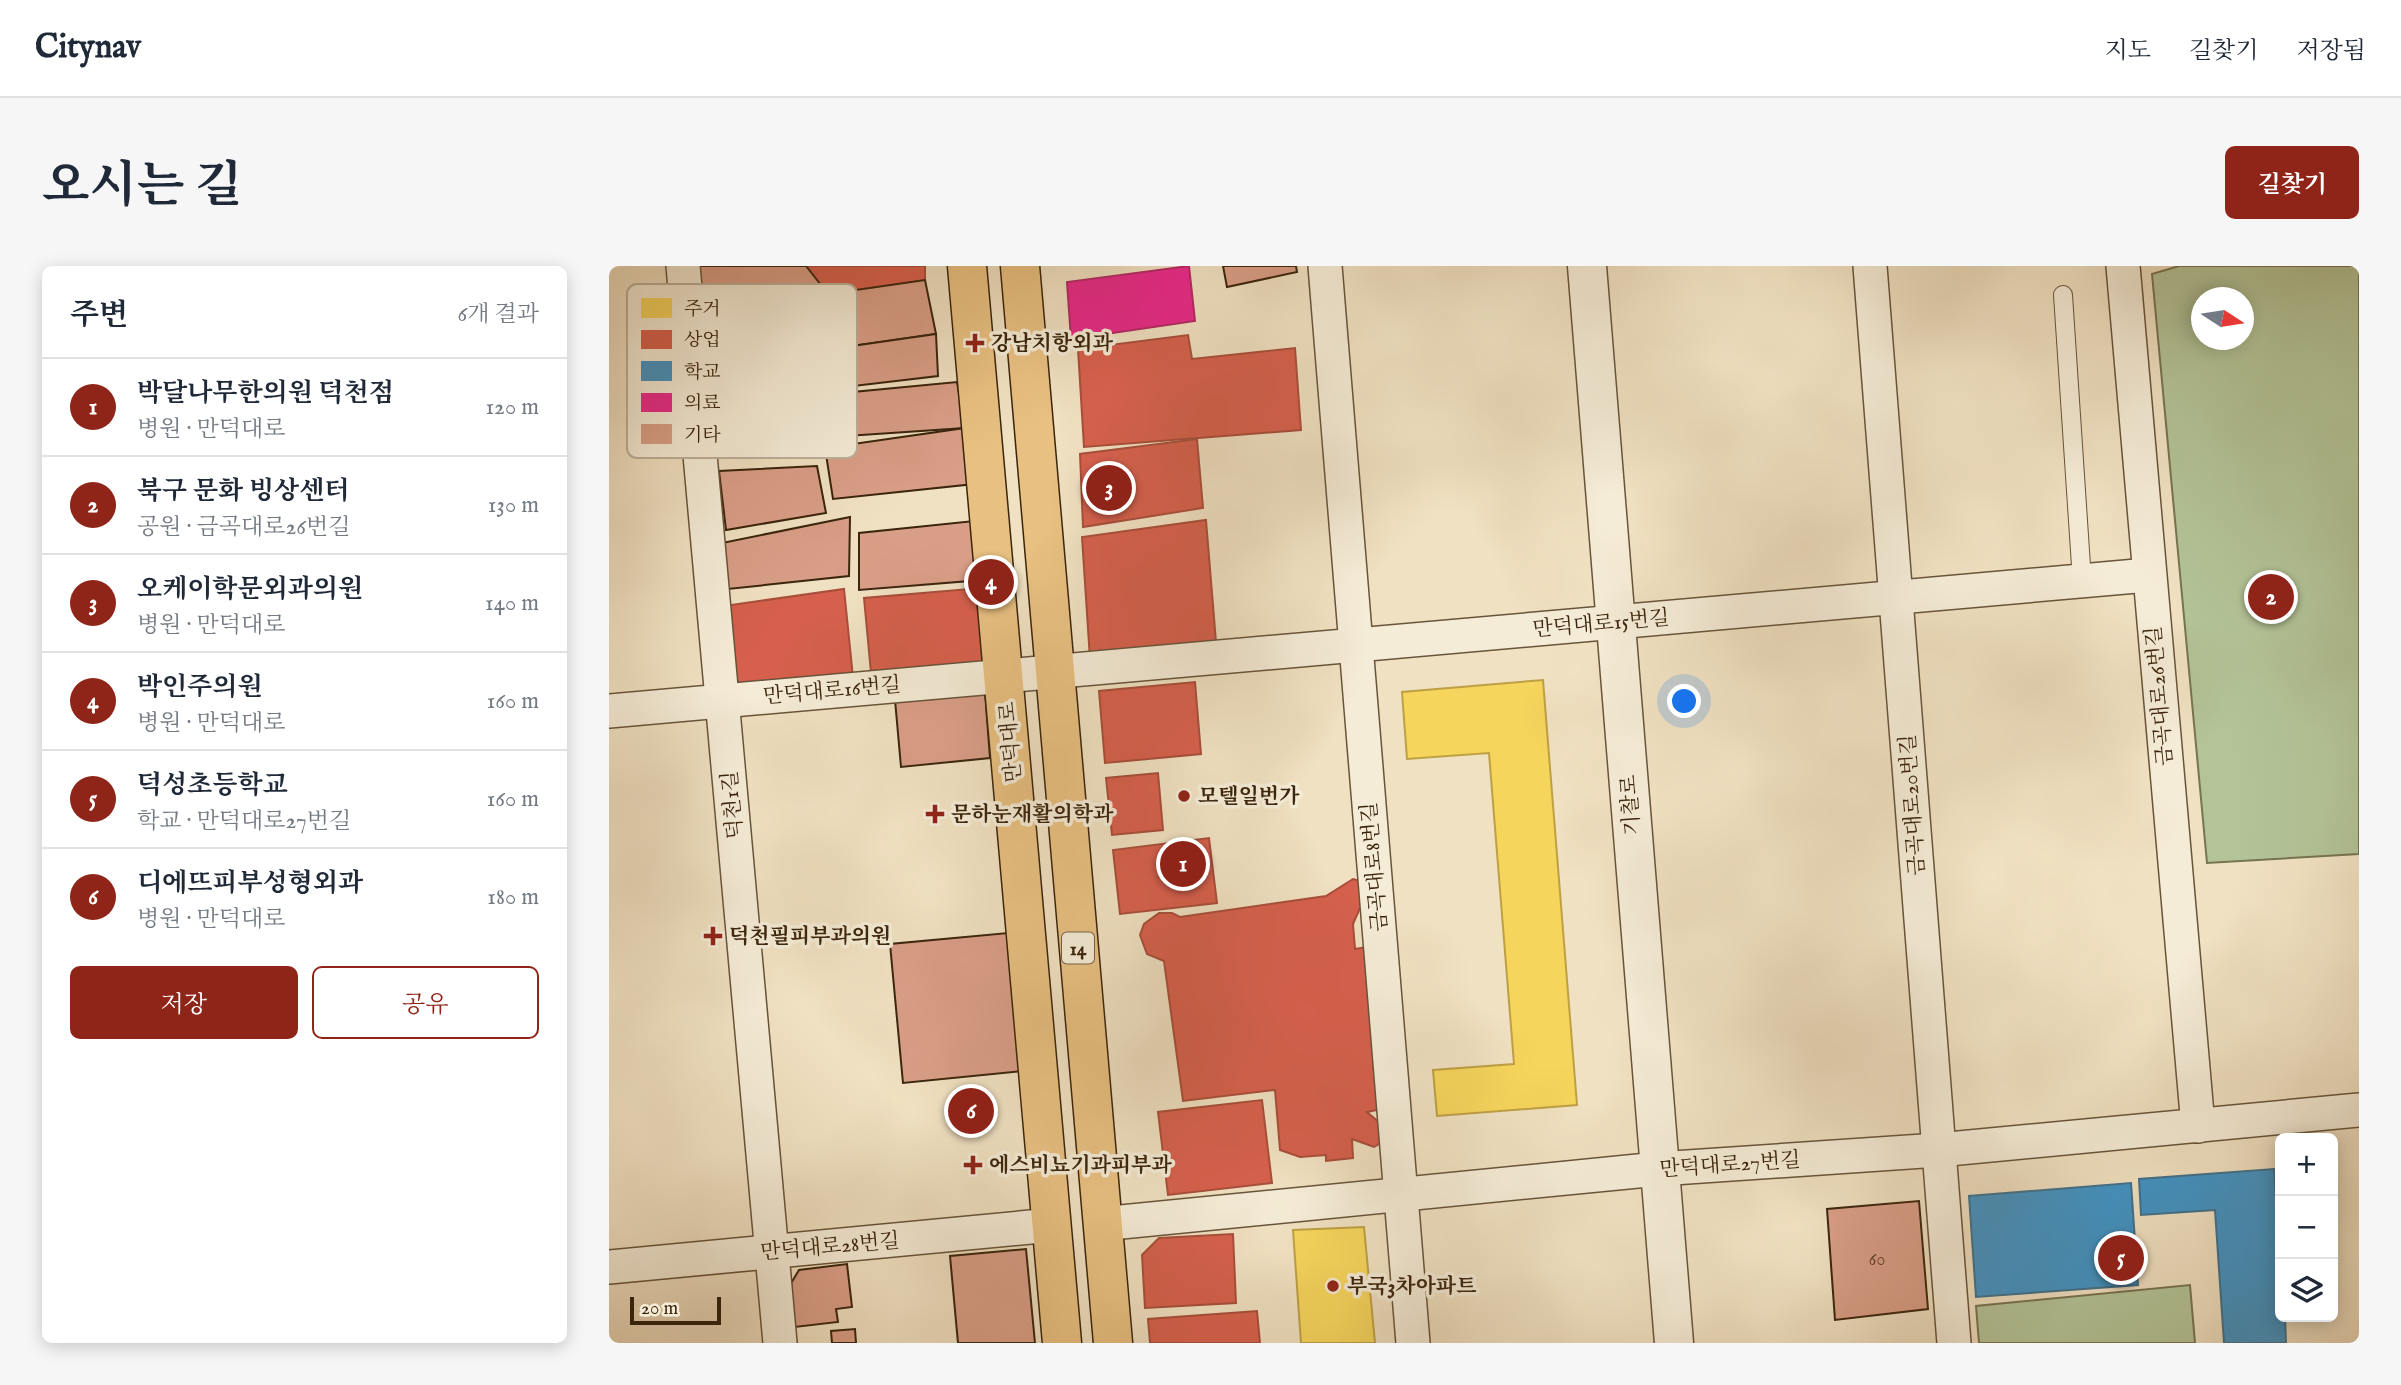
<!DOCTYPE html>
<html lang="ko">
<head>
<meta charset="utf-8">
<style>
  body { margin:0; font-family:"IM FELL English","Noto Serif KR",serif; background:#f6f6f7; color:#1f2937 }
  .controls { position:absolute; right:21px; bottom:21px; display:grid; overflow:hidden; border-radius:10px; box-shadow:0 4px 18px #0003 }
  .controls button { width:63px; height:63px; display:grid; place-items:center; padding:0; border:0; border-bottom:2px solid #e0e1e3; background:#fff; color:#1f2937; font:35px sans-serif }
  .compass { position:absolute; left:1582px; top:21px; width:63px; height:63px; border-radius:50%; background:#fff; box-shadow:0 4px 18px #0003; rotate:102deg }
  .scale { position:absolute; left:21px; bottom:18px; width:91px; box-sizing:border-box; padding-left:7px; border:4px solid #3b250d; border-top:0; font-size:19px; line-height:24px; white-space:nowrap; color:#3b250d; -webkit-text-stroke:5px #f5ecd7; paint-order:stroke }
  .you { position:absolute; left:1076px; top:436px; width:24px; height:24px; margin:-18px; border:5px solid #fff; border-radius:50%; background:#1a73e8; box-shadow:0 0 0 10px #1a73e833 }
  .badge { display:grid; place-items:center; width:46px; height:46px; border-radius:50%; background:#8f2418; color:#fff; font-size:23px; font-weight:700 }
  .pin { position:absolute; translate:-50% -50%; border:4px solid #fff; box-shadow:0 2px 7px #0006 }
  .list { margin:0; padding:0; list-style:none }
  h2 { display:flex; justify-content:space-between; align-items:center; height:91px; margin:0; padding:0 28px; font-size:30px }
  h2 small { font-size:23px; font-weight:400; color:#747a83 }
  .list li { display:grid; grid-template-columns:46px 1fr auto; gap:21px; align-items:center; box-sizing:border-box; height:98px; padding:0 28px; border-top:2px solid #e0e1e3 }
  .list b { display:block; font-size:26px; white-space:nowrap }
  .list p { margin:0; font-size:23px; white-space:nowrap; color:#747a83 }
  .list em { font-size:23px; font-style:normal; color:#747a83 }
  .actions { display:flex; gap:14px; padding:21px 28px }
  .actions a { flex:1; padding:16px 0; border:2px solid #8f2418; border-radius:10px; text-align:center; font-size:24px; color:#8f2418 }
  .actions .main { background:#8f2418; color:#fff }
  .icon { flex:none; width:38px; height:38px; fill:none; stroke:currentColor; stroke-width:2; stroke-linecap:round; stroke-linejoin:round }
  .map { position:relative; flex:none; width:1750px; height:1077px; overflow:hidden; border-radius:10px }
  header { display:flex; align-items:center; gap:42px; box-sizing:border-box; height:98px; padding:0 35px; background:#fff; border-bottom:2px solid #e0e1e3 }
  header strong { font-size:33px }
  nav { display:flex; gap:38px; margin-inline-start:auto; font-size:24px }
  .intro { display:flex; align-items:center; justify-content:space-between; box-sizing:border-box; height:168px; padding:0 42px }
  h1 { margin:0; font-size:49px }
  .button { padding:18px 32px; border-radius:10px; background:#8f2418; color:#fff; font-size:24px; font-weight:700 }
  main { display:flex; gap:42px; padding:0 42px }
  aside { flex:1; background:#fff; border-radius:10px; box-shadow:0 4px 18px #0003 }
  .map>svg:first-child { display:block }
  .green { fill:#b3c498; stroke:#777452; stroke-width:2; fill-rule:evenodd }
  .homes { fill:#f6d55c; stroke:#bea044; stroke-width:2 }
  .shops { fill:#d6604d; stroke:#a84e3a; stroke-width:2 }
  .schools { fill:#4393c3; stroke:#41728c; stroke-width:2 }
  .health { fill:#e7298a; stroke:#b32864; stroke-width:2 }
  .building { fill:#d99e87; stroke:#3b250d; stroke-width:2 }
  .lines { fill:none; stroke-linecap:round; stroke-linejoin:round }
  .service-casing { stroke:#68543a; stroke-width:20 }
  .minor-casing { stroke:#68543a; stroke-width:36 }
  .tertiary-casing { stroke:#68543a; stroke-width:41 }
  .primary-casing { stroke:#3b250d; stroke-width:41 }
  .service { stroke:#f5ecd7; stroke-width:18 }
  .minor { stroke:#f5ecd7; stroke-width:33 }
  .tertiary { stroke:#f5ecd7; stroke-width:38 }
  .primary { stroke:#e8c081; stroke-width:38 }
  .poi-dot { fill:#8f2418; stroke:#f5ecd7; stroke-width:2.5 }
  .labels { text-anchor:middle; stroke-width:7; stroke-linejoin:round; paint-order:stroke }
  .number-label { font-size:18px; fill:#62432c }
  .shield { fill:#f5ecd7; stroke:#73614a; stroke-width:2 }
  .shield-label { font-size:19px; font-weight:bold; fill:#3b250d }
  .poi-label { font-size:21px; font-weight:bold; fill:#3b250d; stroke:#f5ecd7; text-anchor:start }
  .street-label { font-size:21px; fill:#3b250d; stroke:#f5ecd7 }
  .key { fill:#f5ecd7; stroke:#bdb09a; stroke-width:2 }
  .key-label { font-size:19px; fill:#3b250d }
</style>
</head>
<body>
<header>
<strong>Citynav</strong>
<nav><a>지도</a><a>길찾기</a><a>저장됨</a></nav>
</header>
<div class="intro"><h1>오시는 길</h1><a class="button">길찾기</a></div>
<main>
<aside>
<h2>주변<small>6개 결과</small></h2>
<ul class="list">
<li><span class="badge">1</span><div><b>박달나무한의원 덕천점</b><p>병원 · 만덕대로</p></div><em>120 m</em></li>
<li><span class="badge">2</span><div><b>북구 문화 빙상센터</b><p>공원 · 금곡대로26번길</p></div><em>130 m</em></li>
<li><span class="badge">3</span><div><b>오케이학문외과의원</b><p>병원 · 만덕대로</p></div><em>140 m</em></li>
<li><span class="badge">4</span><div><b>박인주의원</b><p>병원 · 만덕대로</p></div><em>160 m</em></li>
<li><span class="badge">5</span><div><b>덕성초등학교</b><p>학교 · 만덕대로27번길</p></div><em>160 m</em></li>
<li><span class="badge">6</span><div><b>디에뜨피부성형외과</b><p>병원 · 만덕대로</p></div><em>180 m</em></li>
</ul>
<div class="actions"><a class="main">저장</a><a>공유</a></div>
</aside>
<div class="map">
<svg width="1750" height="1077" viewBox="0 0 1750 1077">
  <rect width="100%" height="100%" fill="#f0e1c2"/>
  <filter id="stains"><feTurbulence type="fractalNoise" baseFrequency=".00286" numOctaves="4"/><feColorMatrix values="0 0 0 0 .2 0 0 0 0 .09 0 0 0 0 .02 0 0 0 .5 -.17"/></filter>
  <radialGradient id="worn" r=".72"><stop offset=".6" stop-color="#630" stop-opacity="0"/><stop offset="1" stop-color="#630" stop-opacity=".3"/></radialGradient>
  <g class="green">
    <path d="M1570,0H1750V588L1598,597L1543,8ZM1592,32H1634V74H1592Z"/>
    <polygon points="1581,1019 1586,1077 1370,1077 1367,1040"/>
  </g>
  <g class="homes">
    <polygon points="934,414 968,839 828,850 824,804 905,798 880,487 798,493 793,426"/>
    <polygon points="755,961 766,1077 692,1077 684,964"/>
  </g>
  <g class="shops">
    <polygon points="197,0 316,0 316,14 219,28"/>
    <polygon points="579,69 583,93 686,82 692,164 475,181 469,83"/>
    <polygon points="588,173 594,242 474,261 471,188"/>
    <polygon points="597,254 607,376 481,393 473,271"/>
    <polygon points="372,322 379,397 262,407 255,332"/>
    <polygon points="235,323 244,411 124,419 115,340"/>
    <polygon points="586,416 592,488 496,497 490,425"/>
    <polygon points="549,507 554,564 503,569 497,512"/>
    <polygon points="600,572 608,637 511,648 504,584"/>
    <polygon points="744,613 751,615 754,635 744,658 746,683 764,680 778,842 758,846 773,859 772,877 765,881 743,873 744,892 717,895 717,889 691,891 671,884 666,824 574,835 555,695 538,688 531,669 535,658 550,647 563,647 571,651 717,630"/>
    <polygon points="653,834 663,917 559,929 549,846"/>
    <polygon points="624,968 627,1037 536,1042 533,989 550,972"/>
    <polygon points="648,1045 651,1077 541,1077 539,1053"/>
  </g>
  <g class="schools">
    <polygon points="1665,903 1671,991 1671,1051 1676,1051 1677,1077 1615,1077 1606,944 1532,949 1530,913"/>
    <polygon points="1522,917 1529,1019 1367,1031 1360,930"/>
  </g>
  <polygon class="health" points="580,0 586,55 462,73 458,16"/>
  <g class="building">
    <polygon points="87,0 197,0 219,28 219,45 91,56"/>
    <polygon points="614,0 687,0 688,6 618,21"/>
    <polygon points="316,14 327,68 222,83 219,28"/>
    <polygon points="327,68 329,110 228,122 222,83"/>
    <polygon points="348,116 356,162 223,171 223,128"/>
    <polygon points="356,162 365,218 224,233 216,182"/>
    <polygon points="208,200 217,247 117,264 110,205"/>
    <polygon points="241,251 240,310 119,323 113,277"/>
    <polygon points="365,255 373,314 250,324 250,267"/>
    <polygon points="376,426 381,492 292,501 286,434"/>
    <polygon points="399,667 413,805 294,817 281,678"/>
    <polygon points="1310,935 1319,1043 1226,1054 1218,943"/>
    <polygon points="417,983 426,1077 349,1077 341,990"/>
    <polygon points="238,998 243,1041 227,1043 229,1056 186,1061 181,1019 190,1004"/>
    <polygon points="246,1063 247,1077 223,1077 222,1065"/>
  </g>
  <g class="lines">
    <g class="service-casing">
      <polyline id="service" points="1454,29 1473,315"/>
    </g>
    <g class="minor-casing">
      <g id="minor">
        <polyline points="74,0 171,1077"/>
        <polyline points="716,0 804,1077"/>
        <polyline points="1261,0 1345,1077"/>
        <polyline points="1514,0 1589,860"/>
        <path d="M0,445C513,397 1026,353 1539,309"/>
        <polyline points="492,958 1049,903 1329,884 1750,844"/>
        <polyline points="0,1001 443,959"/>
      </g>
    </g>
    <g class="tertiary-casing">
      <polyline id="tertiary" points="978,0 1065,1077"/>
    </g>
    <g class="primary-casing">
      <g id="primary">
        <polyline points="358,0 453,1077"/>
        <polyline points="411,0 504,1077"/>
      </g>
    </g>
    <use href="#service" class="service"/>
    <use href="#minor" class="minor"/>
    <use href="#tertiary" class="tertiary"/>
    <use href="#primary" class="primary"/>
  </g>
  <g class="poi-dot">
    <path d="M362.5 66.5h7v7h7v7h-7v7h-7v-7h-7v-7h7z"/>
    <circle cx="575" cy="530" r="7"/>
    <path d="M322.5 537.5h7v7h7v7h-7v7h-7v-7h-7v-7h7z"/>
    <path d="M100.5 659.5h7v7h7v7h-7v7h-7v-7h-7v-7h7z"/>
    <path d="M360.5 888.5h7v7h7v7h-7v7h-7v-7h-7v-7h7z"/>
    <circle cx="724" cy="1020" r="7"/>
  </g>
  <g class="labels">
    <g class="number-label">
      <text x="1268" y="999">60</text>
    </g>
    <rect class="shield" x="453" y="666.5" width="32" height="31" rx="5"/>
    <g class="shield-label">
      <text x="469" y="689">14</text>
    </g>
    <g class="poi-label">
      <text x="382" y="84">강남치항외과</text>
      <text x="589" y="537">모텔일번가</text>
      <text x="342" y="555">문하눈재활의학과</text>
      <text x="120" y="677">덕천필피부과의원</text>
      <text x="380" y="906">에스비뇨기과피부과</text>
      <text x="738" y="1027">부국3차아파트</text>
    </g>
    <g class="street-label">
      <text transform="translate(992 357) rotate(-5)" y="7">만덕대로15번길</text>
      <text transform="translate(223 424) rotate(-5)" y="7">만덕대로16번길</text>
      <text transform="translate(1550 430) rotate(-95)" y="7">금곡대로26번길</text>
      <text transform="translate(401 476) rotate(-95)" y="7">만덕대로</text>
      <text transform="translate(123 539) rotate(-95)" y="7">덕천1길</text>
      <text transform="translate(1021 539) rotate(-94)" y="7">기찰로</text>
      <text transform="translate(1303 539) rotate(-94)" y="7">금곡대로20번길</text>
      <text transform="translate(765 601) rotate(-95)" y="7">금곡대로8번길</text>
      <text transform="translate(1121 898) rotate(-4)" y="7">만덕대로27번길</text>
      <text transform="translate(221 980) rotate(-5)" y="7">만덕대로28번길</text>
    </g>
  </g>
  <rect x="18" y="18" width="230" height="174" rx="10" class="key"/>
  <rect x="32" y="32" width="31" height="20" fill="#f6d55c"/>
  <rect x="32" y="64" width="31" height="19" fill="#d6604d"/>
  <rect x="32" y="95" width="31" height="20" fill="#4393c3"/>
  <rect x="32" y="127" width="31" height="19" fill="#e7298a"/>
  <rect x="32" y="158" width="31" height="20" fill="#d99e87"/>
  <g class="key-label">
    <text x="75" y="49">주거</text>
    <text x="75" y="80">상업</text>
    <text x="75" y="112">학교</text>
    <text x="75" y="143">의료</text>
    <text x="75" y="175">기타</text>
  </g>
  <rect width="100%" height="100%" filter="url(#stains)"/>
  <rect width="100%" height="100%" fill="url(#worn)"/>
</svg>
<div class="controls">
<button>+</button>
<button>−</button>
<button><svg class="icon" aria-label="layers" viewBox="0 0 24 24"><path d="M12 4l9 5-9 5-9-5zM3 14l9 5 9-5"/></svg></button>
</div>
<svg class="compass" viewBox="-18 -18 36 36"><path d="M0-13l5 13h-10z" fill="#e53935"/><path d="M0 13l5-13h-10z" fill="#747a83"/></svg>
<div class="scale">20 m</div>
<div class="you"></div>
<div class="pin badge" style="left:574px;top:598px">1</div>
<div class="pin badge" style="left:1662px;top:331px">2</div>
<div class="pin badge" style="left:500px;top:222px">3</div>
<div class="pin badge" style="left:382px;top:316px">4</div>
<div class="pin badge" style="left:1512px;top:992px">5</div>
<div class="pin badge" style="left:362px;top:845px">6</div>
</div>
</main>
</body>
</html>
